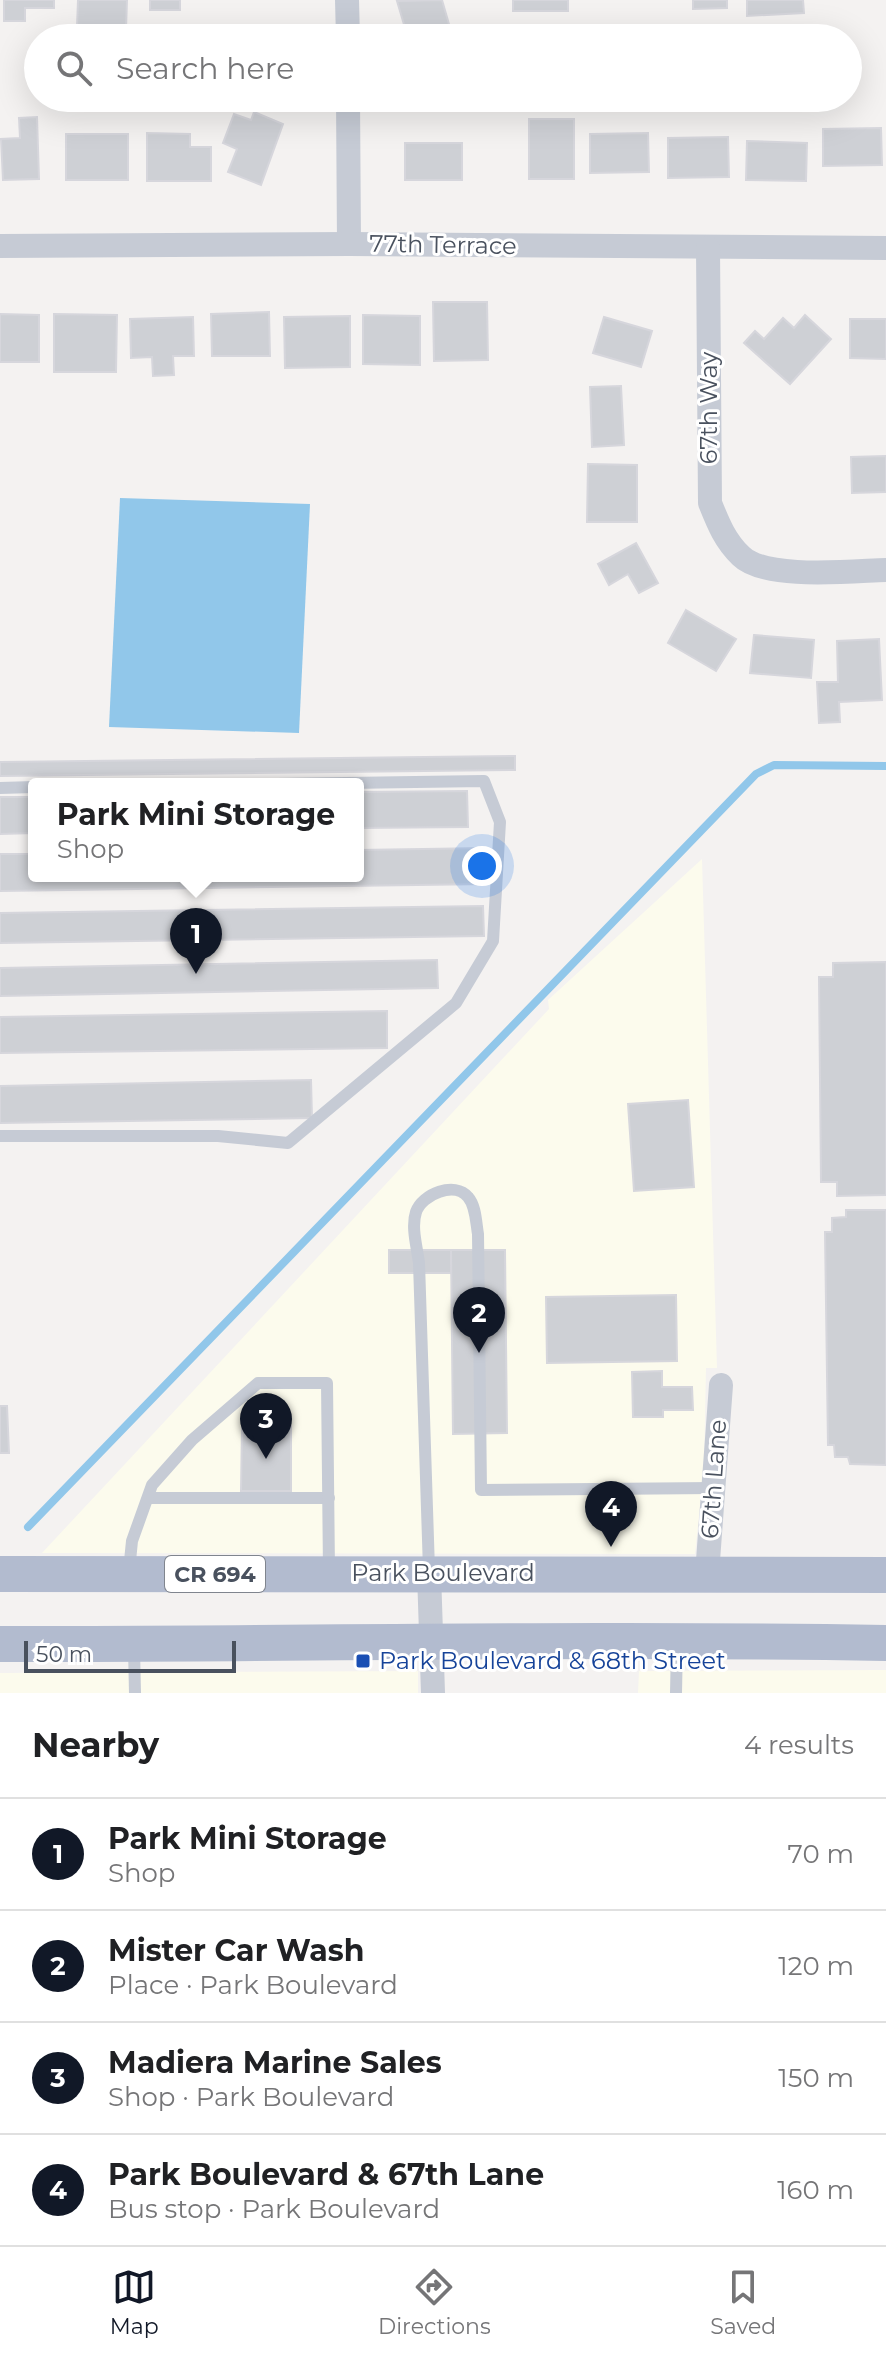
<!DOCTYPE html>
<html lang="en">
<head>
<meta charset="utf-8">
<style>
  body { margin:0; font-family:Montserrat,sans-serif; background:#f6f6f6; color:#202124 }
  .scale { position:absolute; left:24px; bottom:20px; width:212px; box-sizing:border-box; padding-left:8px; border:4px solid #49515e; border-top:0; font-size:22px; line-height:28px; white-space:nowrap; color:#49515e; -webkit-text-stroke:6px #fff; paint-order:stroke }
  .you { position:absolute; left:482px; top:866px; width:28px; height:28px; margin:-20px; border:6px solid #fff; border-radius:50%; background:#1a73e8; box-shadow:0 0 0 12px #1a73e833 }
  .badge { display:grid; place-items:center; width:52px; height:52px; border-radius:50%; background:#111827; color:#fff; font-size:26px; font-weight:700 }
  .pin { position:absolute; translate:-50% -66px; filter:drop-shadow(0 2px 4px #0008) }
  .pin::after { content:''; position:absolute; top:42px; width:28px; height:24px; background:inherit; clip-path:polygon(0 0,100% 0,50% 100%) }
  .popup { position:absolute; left:28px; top:778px; width:336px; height:104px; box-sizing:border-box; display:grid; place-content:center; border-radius:8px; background:#fff; filter:drop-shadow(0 2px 6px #0005); font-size:26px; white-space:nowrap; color:#757577 }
  .popup b { font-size:30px; color:#202124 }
  .popup::after { content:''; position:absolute; left:50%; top:100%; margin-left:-16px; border:16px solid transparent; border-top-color:#fff }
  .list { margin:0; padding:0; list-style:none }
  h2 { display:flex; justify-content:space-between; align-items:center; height:104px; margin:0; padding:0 32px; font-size:34px }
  h2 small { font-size:26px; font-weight:400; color:#757577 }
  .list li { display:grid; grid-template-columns:52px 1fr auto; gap:24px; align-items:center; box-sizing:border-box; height:112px; padding:0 32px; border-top:2px solid #e0e0e0 }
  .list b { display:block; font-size:30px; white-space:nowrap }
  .list p { margin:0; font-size:26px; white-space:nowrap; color:#757577 }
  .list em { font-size:26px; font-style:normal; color:#757577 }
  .icon { flex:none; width:44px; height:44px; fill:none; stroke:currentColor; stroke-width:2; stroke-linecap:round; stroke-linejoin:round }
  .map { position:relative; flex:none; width:886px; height:1693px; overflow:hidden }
  .search { position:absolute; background:#fff; box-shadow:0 8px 32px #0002; left:24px; right:24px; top:24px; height:88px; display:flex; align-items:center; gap:20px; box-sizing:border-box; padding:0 28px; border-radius:44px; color:#757577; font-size:30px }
  .sheet { height:552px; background:#fff }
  nav { display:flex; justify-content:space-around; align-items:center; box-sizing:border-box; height:112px; border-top:2px solid #e0e0e0; background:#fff; font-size:22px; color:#757577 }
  nav a { display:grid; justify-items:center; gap:4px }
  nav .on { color:#111827 }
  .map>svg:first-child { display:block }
  .commercial { fill:#fcfbed }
  .water { fill:#91c7ea }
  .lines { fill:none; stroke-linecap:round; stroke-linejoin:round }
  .stream { stroke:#91c7ea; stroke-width:8 }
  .building { fill:#ced0d5; stroke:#d6d6dc; stroke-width:2 }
  .lane { stroke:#c6cbd5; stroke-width:12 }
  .street { stroke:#c6cbd5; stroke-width:24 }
  .primary { stroke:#b2bbcf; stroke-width:36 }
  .transit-dot { fill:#1a4fb4; stroke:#fff; stroke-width:3 }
  .labels { text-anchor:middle; stroke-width:6; stroke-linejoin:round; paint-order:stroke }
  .shield { fill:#fff; stroke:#80858e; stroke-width:2 }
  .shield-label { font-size:22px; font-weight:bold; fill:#49515e }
  .street-label { font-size:24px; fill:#49515e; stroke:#fff }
  .transit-label { font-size:24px; fill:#164399; stroke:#fff; text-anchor:start }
</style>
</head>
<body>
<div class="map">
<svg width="886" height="1693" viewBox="0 0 886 1693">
  <rect width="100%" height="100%" fill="#f4f2f1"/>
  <g class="commercial">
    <polygon points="702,859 717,1368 706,1368 704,1468 695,1554 42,1553 549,1009 548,1000"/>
    <polygon points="886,1670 886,1693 638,1693 639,1671"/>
    <polygon points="418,1671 418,1693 0,1693 0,1673"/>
  </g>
  <polygon class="water" points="120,498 310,504 299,733 109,727"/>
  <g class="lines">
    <polyline class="stream" points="28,1527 756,774 774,765 886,766"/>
  </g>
  <g class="building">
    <polygon points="4,0 54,0 54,8 25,8 25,21 4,21"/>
    <polygon points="78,0 127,0 126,29 77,27"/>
    <rect x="150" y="0" width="30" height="10"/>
    <polygon points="442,0 453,38 408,38 397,1"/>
    <rect x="513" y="0" width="55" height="11"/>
    <polygon points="693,0 727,0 727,8 693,9"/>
    <polygon points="747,0 803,0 804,13 747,16"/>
    <polygon points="226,98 265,98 264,111 226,111"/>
    <polygon points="254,112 283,124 261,185 228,172 237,149 223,143 234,114 251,120"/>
    <polygon points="37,117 39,179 3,180 1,139 20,138 19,118"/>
    <rect x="529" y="119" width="45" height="60"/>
    <polygon points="881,128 882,165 823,166 823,129"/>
    <polygon points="147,133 190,134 190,147 211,147 211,181 147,181"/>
    <polygon points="648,133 649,172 590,173 590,134"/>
    <rect x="66" y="134" width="62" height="46"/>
    <polygon points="728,137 729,177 668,178 668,138"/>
    <polygon points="747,141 807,143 806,181 746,180"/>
    <rect x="405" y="143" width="57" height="37"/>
    <polygon points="433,302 487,302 488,360 434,361"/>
    <polygon points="269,312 270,356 212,356 211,314"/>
    <polygon points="0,314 39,315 39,362 0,362"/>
    <polygon points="54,314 117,315 116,372 54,372"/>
    <polygon points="363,315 420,316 420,365 363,364"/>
    <polygon points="805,315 831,339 790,384 744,343 755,331 764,339 783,318 794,328"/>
    <polygon points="350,316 350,367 285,368 284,317"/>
    <polygon points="193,317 194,356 173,356 174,375 153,376 152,357 131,358 130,319"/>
    <polygon points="604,317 652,331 641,367 593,353"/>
    <polygon points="850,319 886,319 886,359 850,358"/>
    <polygon points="621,386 624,445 592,447 590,387"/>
    <polygon points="886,456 886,492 852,493 851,457"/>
    <polygon points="588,464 637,465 637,522 587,522"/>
    <polygon points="636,543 658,583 639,593 628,574 609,585 598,564"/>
    <polygon points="686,610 736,639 716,671 668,643"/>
    <polygon points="754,635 814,640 811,678 750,673"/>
    <polygon points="879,639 882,700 839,702 840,722 819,723 817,682 838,682 837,641"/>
    <polygon points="515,756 515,770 0,776 0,762"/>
    <polygon points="467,791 468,827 358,828 358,792"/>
    <polygon points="0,797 34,797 34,833 0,834"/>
    <polygon points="487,848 488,884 0,891 0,854 34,854 34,876 358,876 358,850"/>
    <polygon points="483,906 484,936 0,943 0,913"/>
    <polygon points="437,960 438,988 0,996 0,968"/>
    <polygon points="886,962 886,1195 837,1196 837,1182 821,1182 819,977 833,977 833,963"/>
    <polygon points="387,1011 387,1048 0,1053 0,1017"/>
    <polygon points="311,1080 312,1118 0,1123 0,1086"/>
    <polygon points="688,1100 694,1187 634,1191 628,1104"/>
    <polygon points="846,1210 886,1210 886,1465 850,1464 848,1457 835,1457 834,1445 828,1445 825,1232 832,1232 832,1218 846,1217"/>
    <rect x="389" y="1250" width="62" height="23"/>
    <polygon points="451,1250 505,1250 507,1433 453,1434"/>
    <polygon points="676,1295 677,1361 547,1363 546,1297"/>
    <polygon points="662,1371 662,1387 692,1387 693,1410 663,1410 663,1417 633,1417 632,1372"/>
    <polygon points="0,1406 7,1406 9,1453 0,1453"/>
    <polygon points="242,1426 291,1426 291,1491 241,1491"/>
  </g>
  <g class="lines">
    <g class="lane">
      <polyline points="0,788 34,787"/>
      <polyline points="0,1136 218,1136 288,1143 456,1003 493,941 500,822 484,781 277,784"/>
      <polyline points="148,1498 329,1498"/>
      <path d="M429,1570L419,1263C417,1247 411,1227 416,1212C422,1194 455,1181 468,1197C476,1206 476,1223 478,1234L481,1490L714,1488"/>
      <polyline points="129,1571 132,1541 152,1485 192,1440 258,1383 327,1383 329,1571"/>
      <polyline points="134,1648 135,1693"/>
      <polyline points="676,1693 677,1644"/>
    </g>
    <g class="street">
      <polyline points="347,0 348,38"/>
      <polyline points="348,98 349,244"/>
      <polyline points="0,246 349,244 886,248"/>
      <path d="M708,248L710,503C718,523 725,541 741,556C765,580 852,571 886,570"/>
      <polyline points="429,1573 433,1693"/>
      <polyline points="707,1574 721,1385"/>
    </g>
    <g class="primary">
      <polyline points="0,1574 886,1575"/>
      <path d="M0,1644C295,1644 591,1638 886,1643"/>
    </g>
  </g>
  <rect class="transit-dot" x="355" y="1653" width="16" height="16" rx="4"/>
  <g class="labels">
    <rect class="shield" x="165" y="1556" width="100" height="36" rx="6"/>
    <g class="shield-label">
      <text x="215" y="1582">CR 694</text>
    </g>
    <g class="street-label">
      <text transform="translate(443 245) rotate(1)" y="8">77th Terrace</text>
      <text transform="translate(709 408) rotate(-90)" y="8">67th Way</text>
      <text transform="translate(714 1479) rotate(-86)" y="8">67th Lane</text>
      <text x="443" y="1581">Park Boulevard</text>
    </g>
    <g class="transit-label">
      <text x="379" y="1669">Park Boulevard &amp; 68th Street</text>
    </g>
  </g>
</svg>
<div class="scale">50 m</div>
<div class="you"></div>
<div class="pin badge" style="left:196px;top:974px">1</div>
<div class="popup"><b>Park Mini Storage</b>Shop</div>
<div class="pin badge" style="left:479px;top:1353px">2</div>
<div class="pin badge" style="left:266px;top:1459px">3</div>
<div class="pin badge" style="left:611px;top:1547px">4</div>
<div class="search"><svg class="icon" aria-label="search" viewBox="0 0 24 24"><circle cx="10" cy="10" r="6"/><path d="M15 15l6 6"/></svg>Search here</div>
</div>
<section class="sheet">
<h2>Nearby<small>4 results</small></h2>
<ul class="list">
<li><span class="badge">1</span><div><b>Park Mini Storage</b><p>Shop</p></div><em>70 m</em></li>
<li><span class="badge">2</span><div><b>Mister Car Wash</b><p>Place · Park Boulevard</p></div><em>120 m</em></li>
<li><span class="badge">3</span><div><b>Madiera Marine Sales</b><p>Shop · Park Boulevard</p></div><em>150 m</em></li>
<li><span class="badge">4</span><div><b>Park Boulevard &amp; 67th Lane</b><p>Bus stop · Park Boulevard</p></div><em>160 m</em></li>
</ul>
</section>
<nav>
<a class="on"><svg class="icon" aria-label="map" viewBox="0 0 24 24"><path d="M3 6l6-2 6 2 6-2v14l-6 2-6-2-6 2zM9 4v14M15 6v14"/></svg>Map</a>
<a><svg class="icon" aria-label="directions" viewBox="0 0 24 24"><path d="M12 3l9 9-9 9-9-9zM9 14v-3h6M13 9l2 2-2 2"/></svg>Directions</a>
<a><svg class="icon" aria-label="saved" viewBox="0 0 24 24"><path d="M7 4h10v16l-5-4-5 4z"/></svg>Saved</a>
</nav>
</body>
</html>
